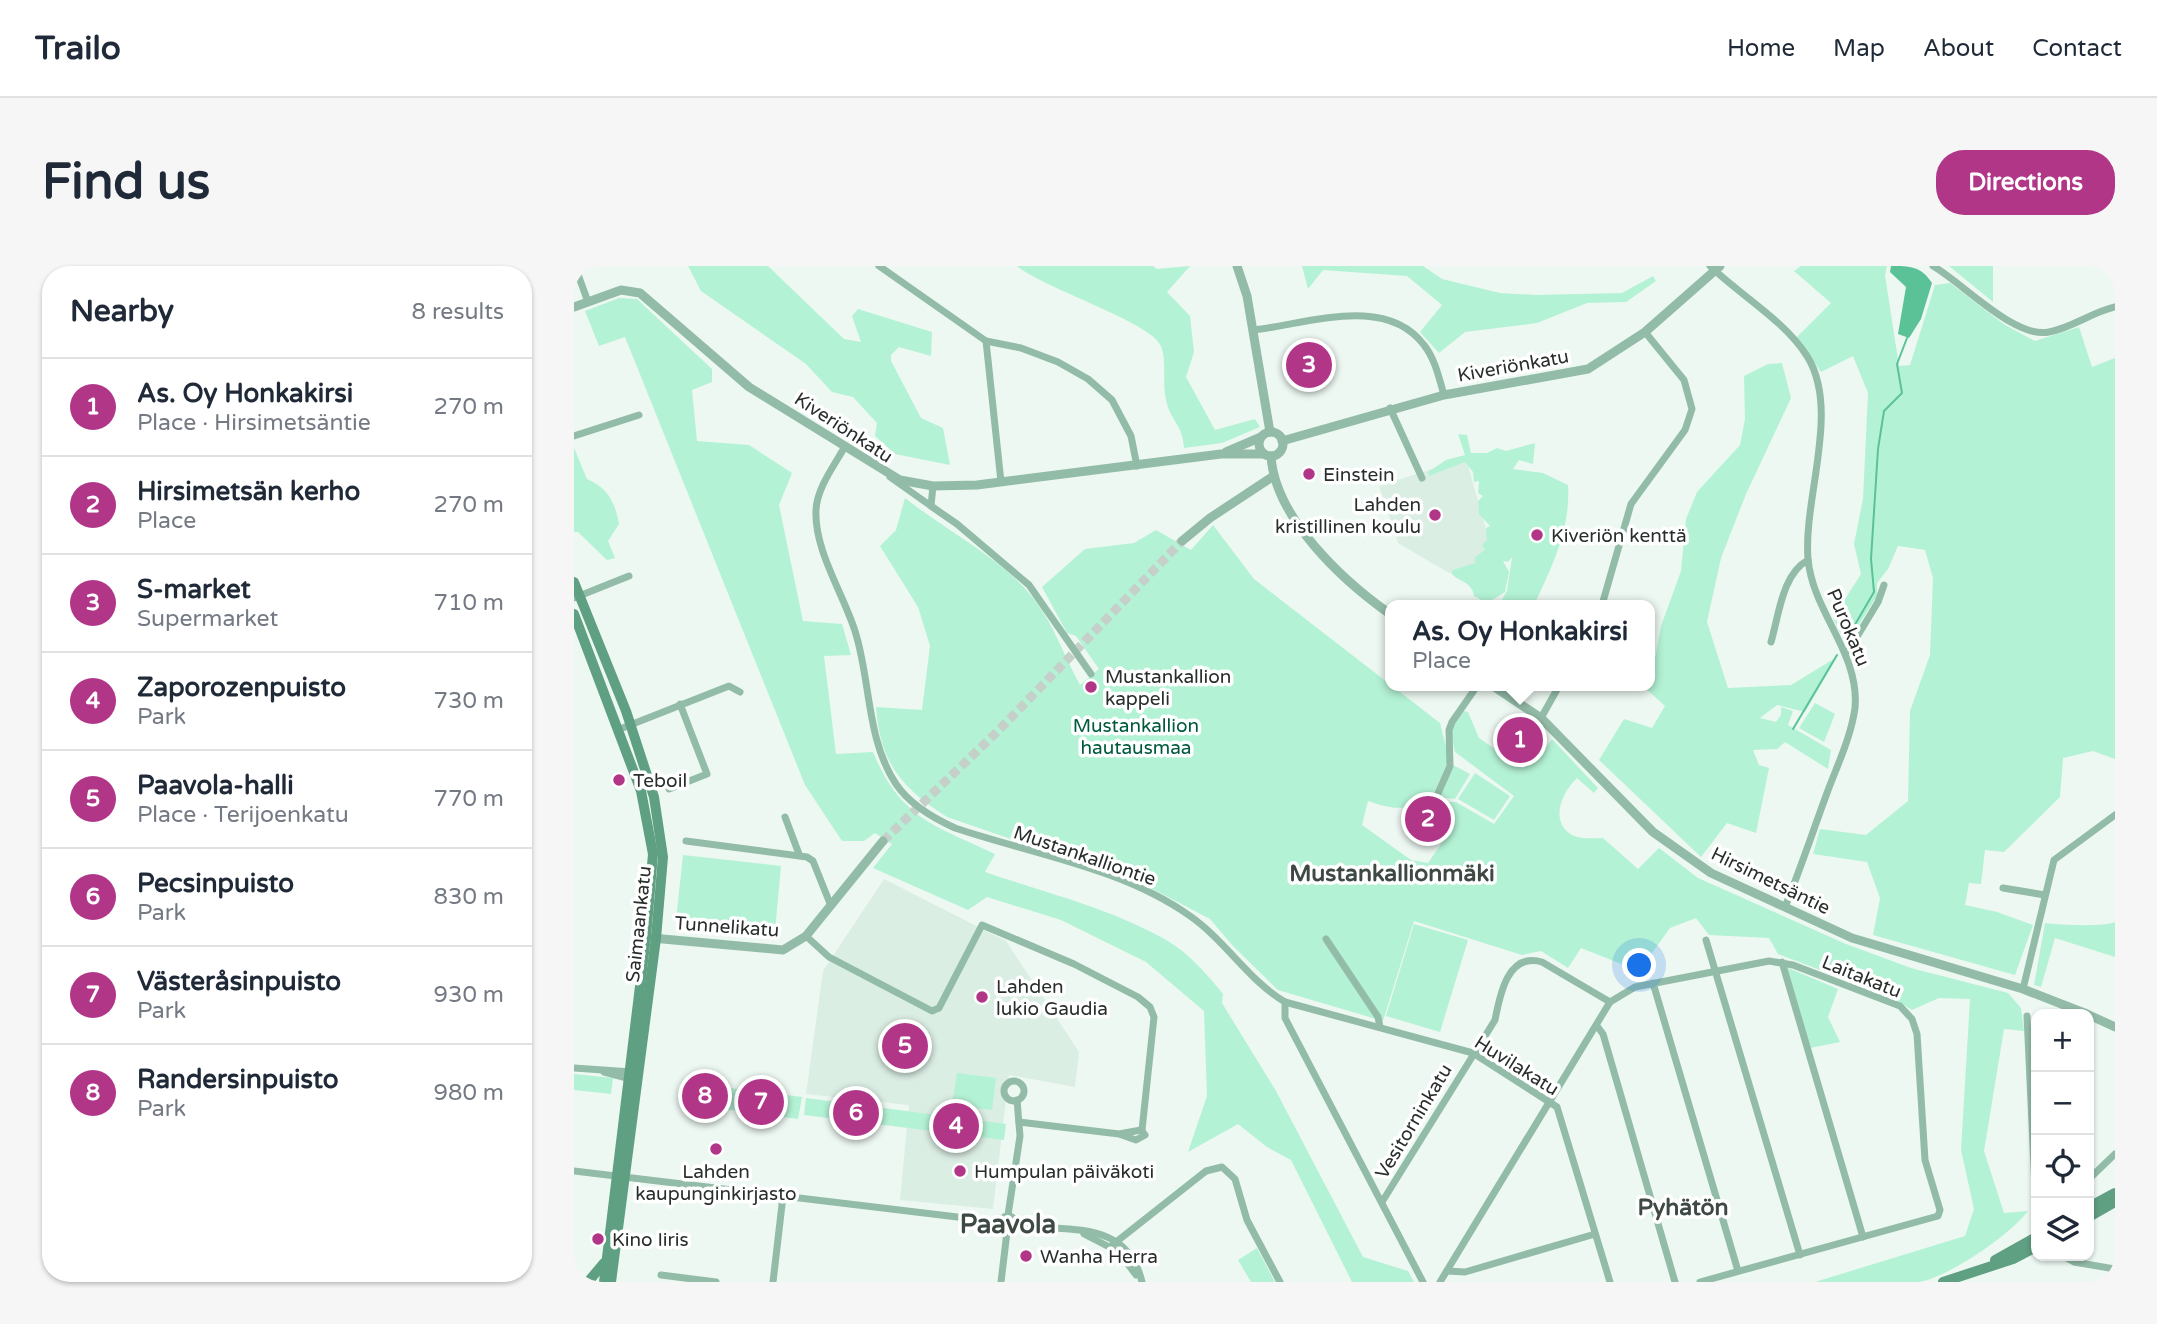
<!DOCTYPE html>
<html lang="en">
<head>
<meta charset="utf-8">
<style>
  body { margin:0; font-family:"Varela Round",sans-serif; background:#f6f6f7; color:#1f2937 }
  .controls { position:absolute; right:21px; bottom:21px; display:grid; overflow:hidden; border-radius:14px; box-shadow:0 2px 5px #0004 }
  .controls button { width:63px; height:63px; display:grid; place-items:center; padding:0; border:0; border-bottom:2px solid #e0e1e3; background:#fff; color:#1f2937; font:35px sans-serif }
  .you { position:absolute; left:1066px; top:700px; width:24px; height:24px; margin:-18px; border:5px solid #fff; border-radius:50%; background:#1a73e8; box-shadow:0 0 0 10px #1a73e833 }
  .badge { display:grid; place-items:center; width:46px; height:46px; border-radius:50%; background:#b13688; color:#fff; font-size:23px; font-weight:700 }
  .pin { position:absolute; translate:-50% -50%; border:4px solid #fff; box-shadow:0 2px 7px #0006 }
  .popup { position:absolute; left:811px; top:334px; width:270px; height:91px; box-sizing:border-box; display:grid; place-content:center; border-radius:14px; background:#fff; filter:drop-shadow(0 2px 5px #0005); font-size:23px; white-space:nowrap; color:#747a83 }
  .popup b { font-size:26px; color:#1f2937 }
  .popup::after { content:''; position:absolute; left:50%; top:100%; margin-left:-14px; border:14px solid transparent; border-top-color:#fff }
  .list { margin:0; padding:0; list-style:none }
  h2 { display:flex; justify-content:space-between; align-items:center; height:91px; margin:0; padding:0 28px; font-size:30px }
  h2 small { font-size:23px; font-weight:400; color:#747a83 }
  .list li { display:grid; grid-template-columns:46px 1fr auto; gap:21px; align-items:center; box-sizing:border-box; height:98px; padding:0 28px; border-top:2px solid #e0e1e3 }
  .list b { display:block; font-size:26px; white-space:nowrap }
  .list p { margin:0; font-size:23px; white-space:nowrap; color:#747a83 }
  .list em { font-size:23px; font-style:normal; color:#747a83 }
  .icon { flex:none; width:38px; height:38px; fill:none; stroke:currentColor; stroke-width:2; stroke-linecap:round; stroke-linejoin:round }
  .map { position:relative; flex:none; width:1541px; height:1016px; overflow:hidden; border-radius:28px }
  header { display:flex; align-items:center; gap:42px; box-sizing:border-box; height:98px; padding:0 35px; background:#fff; border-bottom:2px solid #e0e1e3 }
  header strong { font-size:33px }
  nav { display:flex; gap:38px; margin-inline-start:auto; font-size:24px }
  .intro { display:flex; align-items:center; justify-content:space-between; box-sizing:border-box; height:168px; padding:0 42px }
  h1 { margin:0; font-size:49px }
  .button { padding:18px 32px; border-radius:28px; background:#b13688; color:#fff; font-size:24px; font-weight:700 }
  main { display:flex; gap:42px; padding:0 42px }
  aside { flex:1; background:#fff; border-radius:28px; box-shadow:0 2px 5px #0004 }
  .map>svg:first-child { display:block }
  .built { fill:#dbeee4 }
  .green { fill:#b4f2d5 }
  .water { fill:#5bc297 }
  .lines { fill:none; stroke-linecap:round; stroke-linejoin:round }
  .stream { stroke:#5bc297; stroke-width:2 }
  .tertiary-tunnel { stroke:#c6d0ca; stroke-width:9; stroke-dasharray:9 4.5; stroke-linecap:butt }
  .minor { stroke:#93bca8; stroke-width:7 }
  .tertiary { stroke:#93bca8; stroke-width:9 }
  .secondary { stroke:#5f9f82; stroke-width:10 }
  .poi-dot { fill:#b13688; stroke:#fff; stroke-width:2.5 }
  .labels { text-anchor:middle; stroke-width:7; stroke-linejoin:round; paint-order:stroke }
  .street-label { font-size:19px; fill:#292e2c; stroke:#fff }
  .poi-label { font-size:19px; fill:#292e2c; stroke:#fff; text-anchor:start }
  .park-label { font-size:19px; fill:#015a3e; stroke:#fff }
  .quarter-label { font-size:23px; font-weight:bold; fill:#3f4944; stroke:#fff }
  .district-label { font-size:26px; font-weight:bold; fill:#3f4944; stroke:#fff }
</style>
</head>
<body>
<header>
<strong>Trailo</strong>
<nav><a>Home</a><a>Map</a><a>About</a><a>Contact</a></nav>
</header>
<div class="intro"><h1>Find us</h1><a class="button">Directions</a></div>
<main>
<aside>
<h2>Nearby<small>8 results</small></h2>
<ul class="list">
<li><span class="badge">1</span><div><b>As. Oy Honkakirsi</b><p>Place · Hirsimetsäntie</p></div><em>270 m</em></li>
<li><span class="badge">2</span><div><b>Hirsimetsän kerho</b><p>Place</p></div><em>270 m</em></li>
<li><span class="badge">3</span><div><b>S-market</b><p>Supermarket</p></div><em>710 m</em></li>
<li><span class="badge">4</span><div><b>Zaporozenpuisto</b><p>Park</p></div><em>730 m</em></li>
<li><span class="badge">5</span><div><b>Paavola-halli</b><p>Place · Terijoenkatu</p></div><em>770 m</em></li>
<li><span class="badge">6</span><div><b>Pecsinpuisto</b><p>Park</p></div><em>830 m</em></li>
<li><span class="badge">7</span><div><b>Västeråsinpuisto</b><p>Park</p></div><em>930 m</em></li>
<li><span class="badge">8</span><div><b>Randersinpuisto</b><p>Park</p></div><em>980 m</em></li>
</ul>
</aside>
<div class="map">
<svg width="1541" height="1016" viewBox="0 0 1541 1016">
  <rect width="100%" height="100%" fill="#edf8f2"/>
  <g class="built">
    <polygon points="892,192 920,292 875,307 824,277 805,220"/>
    <polygon points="310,613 432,675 505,786 501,821 435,809 419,943 326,934 335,839 232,828 249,705"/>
  </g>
  <g class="green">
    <polygon points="114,0 194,0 270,73 287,76 278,50 284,43 358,66 357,90 325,81 317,89 317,95 347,152 369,162 376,199 321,188 301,170 303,157 279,131 258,126 232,98 127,25"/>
    <path d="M443,0H579L583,3L616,0L593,26L616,50L620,86L612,111L641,164L681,153L686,161L648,177L610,182C609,159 596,154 592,134C588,117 593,96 587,80C577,56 471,23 443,0Z"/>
    <polygon points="728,0 849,0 868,13 926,27 961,29 1048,27 1079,10 1082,15 1052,36 1013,37 963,57 891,66 865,87 846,66 868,39 833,10 749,4 734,23"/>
    <polygon points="1227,0 1313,0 1311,9 1325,100 1336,99 1361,19 1376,17 1431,59 1461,75 1505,61 1518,101 1541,92 1541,493 1519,485 1489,492 1486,531 1430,586 1411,584 1407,618 1395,617 1391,639 1423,646 1459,659 1441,709 1299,669 1306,632 1293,596 1239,588 1246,563 1292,569 1334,535 1336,445 1356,389 1359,312 1351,284 1324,280 1314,303 1303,317 1303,330 1272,379 1259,352 1287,308 1280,278 1289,233 1294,127 1279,90 1247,106 1223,71 1257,37 1220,5"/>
    <polygon points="1375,0 1419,0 1419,36"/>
    <path d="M45,32L63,33L138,103V116L118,124L123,175L175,179L218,207L205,239L229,355L268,358L277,389L250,390L262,488L299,486C327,553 360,559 421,588L411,606C472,627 539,643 594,675C614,687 635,710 649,728L648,737L702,825L789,991L834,1005L840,1016H778L717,894L693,881L664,858L614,886L633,830L630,745L572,696L487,654L413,631L394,644L299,602L318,578L301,567L290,575H268L231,519L51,71L25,80L11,45Z"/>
    <polygon points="1208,97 1217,132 1172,228 1147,292 1133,356 1154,422 1217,419 1263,391 1231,446 1203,439 1186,452 1202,456 1207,449 1207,441 1219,445 1214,459 1257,484 1254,503 1211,476 1203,483 1179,484 1185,499 1195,502 1182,567 1153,557 1127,591 1025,494 1050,453 1078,462 1091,440 1070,421 1076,420 1087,360 1107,305 1112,253 1123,226 1166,179 1171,153 1170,110 1194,98"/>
    <path d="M884,168L893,169L897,187H913L923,182L932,185L961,177L959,198L945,194L939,203L969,207L994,219C997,262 978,301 960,339H925L933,325L938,291L934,296L929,295L935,306L931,326L913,337L900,330C898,315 884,316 877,307L879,304L901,297V291L911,284L908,279L913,274L912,262L916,260L905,248L904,235L909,230L904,227L905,215L900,216L899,206L891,196L855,210L854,206L872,194L891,189Z"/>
    <path d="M0,182L13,213C34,222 41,236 45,258L34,275L41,292L33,294L4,266H0Z"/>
    <path d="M331,232C372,265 427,291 460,333C480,359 490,390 506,419L525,403L502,370L493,367L468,321L511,283L560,277L582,264L617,284L639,259L680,313L866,457L875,493L858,532C830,544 823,545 794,535L788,559L837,594L854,597L876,565L864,540L867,536H882L920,558L940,530L881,486L876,464L890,445L894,446L905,472L948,502L965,491L978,473L1024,522L1020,527L1003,512C989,525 976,552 995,567C1004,574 1018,572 1029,572L1064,603L1085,582L1124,612L1272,678L1337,702L1434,727L1447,742L1450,765L1430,763L1410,885L1430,947L1454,945C1436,969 1375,1011 1345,1016C1314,1016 1273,1016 1241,1016L1391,970L1400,943L1387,884L1396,733L1365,732L1338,744L1317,731L1204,688L1195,672L1135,669L1122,652L1096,662L1065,705L1007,682L994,702L967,685L948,689L840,655L809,755L704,724L659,680L636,653L571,619L373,551C327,522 306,496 302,441L348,444L356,380L344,341L306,280L322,264Z"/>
    <polygon points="1241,437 1261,448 1250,476 1225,462"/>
    <polygon points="879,499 896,508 881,533 865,531"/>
    <polygon points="901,507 936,530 920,554 884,533"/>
    <polygon points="109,589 207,600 201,665 102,654"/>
    <path d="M1541,656V691L1481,672L1467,721L1460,719L1471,657C1484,659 1530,661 1541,656Z"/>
    <polygon points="840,658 894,674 866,766 812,750"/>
    <polygon points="1207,699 1264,723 1254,751 1266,776 1231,783"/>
    <polygon points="383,807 422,812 418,844 378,839"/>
    <polygon points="0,808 39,812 37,828 0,824"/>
    <polygon points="116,817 228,831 224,853 113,838"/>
    <polygon points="232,832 432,858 430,874 230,849"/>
    <polygon points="683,982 701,1016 677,1016 664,994"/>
  </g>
  <path class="water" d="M1317,0C1336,0 1347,0 1358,17L1347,53L1335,72L1324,68L1332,21L1316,6Z"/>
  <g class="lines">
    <g class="stream">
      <polyline points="1272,374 1300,326 1297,293 1304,183 1310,145 1328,127 1323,98 1333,72"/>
      <polyline points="1219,463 1263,389"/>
    </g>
    <polyline class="tertiary-tunnel" points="309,575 424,465 608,275"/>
    <g class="minor">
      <polyline points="1,0 14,36"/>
      <polyline points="305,0 412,75 447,82 484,96 514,113 538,134 557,170 563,200"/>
      <path d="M1136,0C1166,29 1210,54 1233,90C1267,144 1229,232 1234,293C1239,347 1286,387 1281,442C1277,471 1263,500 1253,527C1239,565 1226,604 1211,641"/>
      <path d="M1359,0C1390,18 1441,73 1475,66C1498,62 1518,46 1541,41"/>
      <path d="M679,64C731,59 811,27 850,79C861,93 865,112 870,129"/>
      <polyline points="412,75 427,216"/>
      <polyline points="816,142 848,212"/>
      <polyline points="0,170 65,149"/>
      <path d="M270,182C260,200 243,222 242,244C240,284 269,327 281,365C297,415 292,473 322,518C336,539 359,552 381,562C458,588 549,602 616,650C652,675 674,714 711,736L899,787L983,841L1036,1016"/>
      <polyline points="316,211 357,240"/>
      <polyline points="359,220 357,240 383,258 455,319 517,408"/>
      <polyline points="0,332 55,310"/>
      <polyline points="1028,339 1057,238 1111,164 1118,143 1110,114 1071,66"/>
      <path d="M1197,376C1205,349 1208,308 1234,294"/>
      <polyline points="1272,389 1304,336 1310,319"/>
      <polyline points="967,452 985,420"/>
      <polyline points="46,463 155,420 166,426"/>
      <polyline points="95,523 133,508 106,438"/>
      <polyline points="852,545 861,534 876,500 875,464 878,456 903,420"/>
      <polyline points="211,551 225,588"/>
      <polyline points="112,575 233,591 239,595 257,640"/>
      <polyline points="1429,622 1471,629"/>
      <polyline points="232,670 255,691 358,745 365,742 408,659 500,698 564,731 576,741 580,751 568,864"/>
      <polyline points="752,673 804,751 806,761"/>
      <polyline points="1132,674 1226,989"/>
      <polyline points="1208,696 1289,971"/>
      <polyline points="1079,717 1164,1005"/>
      <polyline points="1449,723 1480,594 1541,549"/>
      <polyline points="711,736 711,752 849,1016"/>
      <polyline points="1453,750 1462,943"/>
      <polyline points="1023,760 1029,768 1101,1016"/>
      <polyline points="0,802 58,806"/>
      <polyline points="30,806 53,812 58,810"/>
      <circle cx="440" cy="825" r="10"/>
      <polyline points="445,856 545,868 567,864 571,869 562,874 545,868"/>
      <polyline points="0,905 425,956"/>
      <polyline points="1515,913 1541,888"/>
      <path d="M808,936L921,754C926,728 934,686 968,696L1036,736"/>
      <polyline points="434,949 446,870 443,834"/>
      <circle cx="434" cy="958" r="8"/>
      <path d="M442,958C493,967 553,952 568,1016"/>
      <polyline points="510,968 545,986 562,1009"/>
      <polyline points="537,980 632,905 648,901 661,913 673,954 706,1016"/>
      <polyline points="1489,990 1500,996 1541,1003"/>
      <polyline points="873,1005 891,1006 1021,968"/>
      <polyline points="87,1009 142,1016"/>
      <polyline points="199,1016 209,930"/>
      <polyline points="427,1016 433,966"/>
      <polyline points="866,1016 1036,736 1061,721 1195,695 1219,699 1326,740 1338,753 1343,768 1351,894 1366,944 1364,950 1126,1016"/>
    </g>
    <g class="tertiary">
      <polyline points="663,0 673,30 696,166"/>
      <polyline points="0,41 47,24 66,27 175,121 326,214 359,220 403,219 647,188 690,188"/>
      <circle cx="697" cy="178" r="12"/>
      <polyline points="708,175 870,129 1014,103 1071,66 1146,0"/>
      <polyline points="652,186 687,171"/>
      <path d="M697,190C701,252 768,314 816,348"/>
      <polyline points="608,275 636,252 698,211"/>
      <polyline points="919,420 967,452 1079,566 1137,607 1278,672 1449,723 1513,748"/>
      <polyline points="78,672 209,684 232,670 309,575"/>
      <polyline points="1515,749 1541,761"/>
    </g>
    <g class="secondary">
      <polyline points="0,316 52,445 80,531 89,591 82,672 37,1016"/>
      <polyline points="0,348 67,525 79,588 72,671 30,1016"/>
      <polyline points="1515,941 1541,927"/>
      <polyline points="1515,951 1541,936"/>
      <polyline points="1421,994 1462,971"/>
      <polyline points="14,1016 30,997"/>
      <polyline points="1369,1016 1439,993 1462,981"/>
    </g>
  </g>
  <g class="poi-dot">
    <circle cx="735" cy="208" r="7"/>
    <circle cx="861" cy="249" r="7"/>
    <circle cx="963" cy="269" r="7"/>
    <circle cx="517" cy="421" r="7"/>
    <circle cx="45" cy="514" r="7"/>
    <circle cx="408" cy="731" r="7"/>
    <circle cx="142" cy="883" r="7"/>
    <circle cx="386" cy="905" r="7"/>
    <circle cx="24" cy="973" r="7"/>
    <circle cx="452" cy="990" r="7"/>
  </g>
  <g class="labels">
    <g class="street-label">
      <text transform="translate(939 99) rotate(-10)" y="7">Kiveriönkatu</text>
      <text transform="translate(270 161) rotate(33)" y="7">Kiveriönkatu</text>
      <text transform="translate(1275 361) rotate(67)" y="7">Purokatu</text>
      <text transform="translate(511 589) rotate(19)" y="7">Mustankalliontie</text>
      <text transform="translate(1197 614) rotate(26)" y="7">Hirsimetsäntie</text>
      <text transform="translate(64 658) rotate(-84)" y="7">Saimaankatu</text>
      <text transform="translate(153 660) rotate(4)" y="7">Tunnelikatu</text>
      <text transform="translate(1288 710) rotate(22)" y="7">Laitakatu</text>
      <text transform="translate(943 799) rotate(32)" y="7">Huvilakatu</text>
      <text transform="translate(839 855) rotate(-59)" y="7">Vesitorninkatu</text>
    </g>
    <g class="poi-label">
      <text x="749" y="215">Einstein</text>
      <text x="847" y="245" text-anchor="end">Lahden<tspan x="847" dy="22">kristillinen koulu</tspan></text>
      <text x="977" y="276">Kiveriön kenttä</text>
      <text x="531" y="417">Mustankallion<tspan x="531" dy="22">kappeli</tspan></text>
      <text x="59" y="521">Teboil</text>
      <text x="422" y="727">Lahden<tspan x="422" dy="22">lukio Gaudia</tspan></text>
      <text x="142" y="912" text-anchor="middle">Lahden<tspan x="142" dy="22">kaupunginkirjasto</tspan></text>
      <text x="400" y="912">Humpulan päiväkoti</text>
      <text x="38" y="980">Kino Iiris</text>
      <text x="466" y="997">Wanha Herra</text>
    </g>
    <g class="park-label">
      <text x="562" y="466">Mustankallion<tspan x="562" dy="22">hautausmaa</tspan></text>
    </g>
    <g class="quarter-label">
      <text x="818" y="615">Mustankallionmäki</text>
      <text x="1109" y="949">Pyhätön</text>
    </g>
    <g class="district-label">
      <text x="434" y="967">Paavola</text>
    </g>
  </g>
</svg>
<div class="controls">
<button>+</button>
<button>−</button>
<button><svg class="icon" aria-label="locate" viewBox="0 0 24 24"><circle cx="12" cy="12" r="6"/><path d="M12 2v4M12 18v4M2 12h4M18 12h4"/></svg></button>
<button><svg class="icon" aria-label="layers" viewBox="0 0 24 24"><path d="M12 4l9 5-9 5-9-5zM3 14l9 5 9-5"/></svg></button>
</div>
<div class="you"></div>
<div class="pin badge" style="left:946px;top:474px">1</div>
<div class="popup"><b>As. Oy Honkakirsi</b>Place</div>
<div class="pin badge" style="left:854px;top:553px">2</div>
<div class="pin badge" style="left:735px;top:99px">3</div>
<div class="pin badge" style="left:382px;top:860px">4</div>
<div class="pin badge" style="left:331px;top:780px">5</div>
<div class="pin badge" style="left:282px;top:847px">6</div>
<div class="pin badge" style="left:187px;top:836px">7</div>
<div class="pin badge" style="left:131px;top:830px">8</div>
</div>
</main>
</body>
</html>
